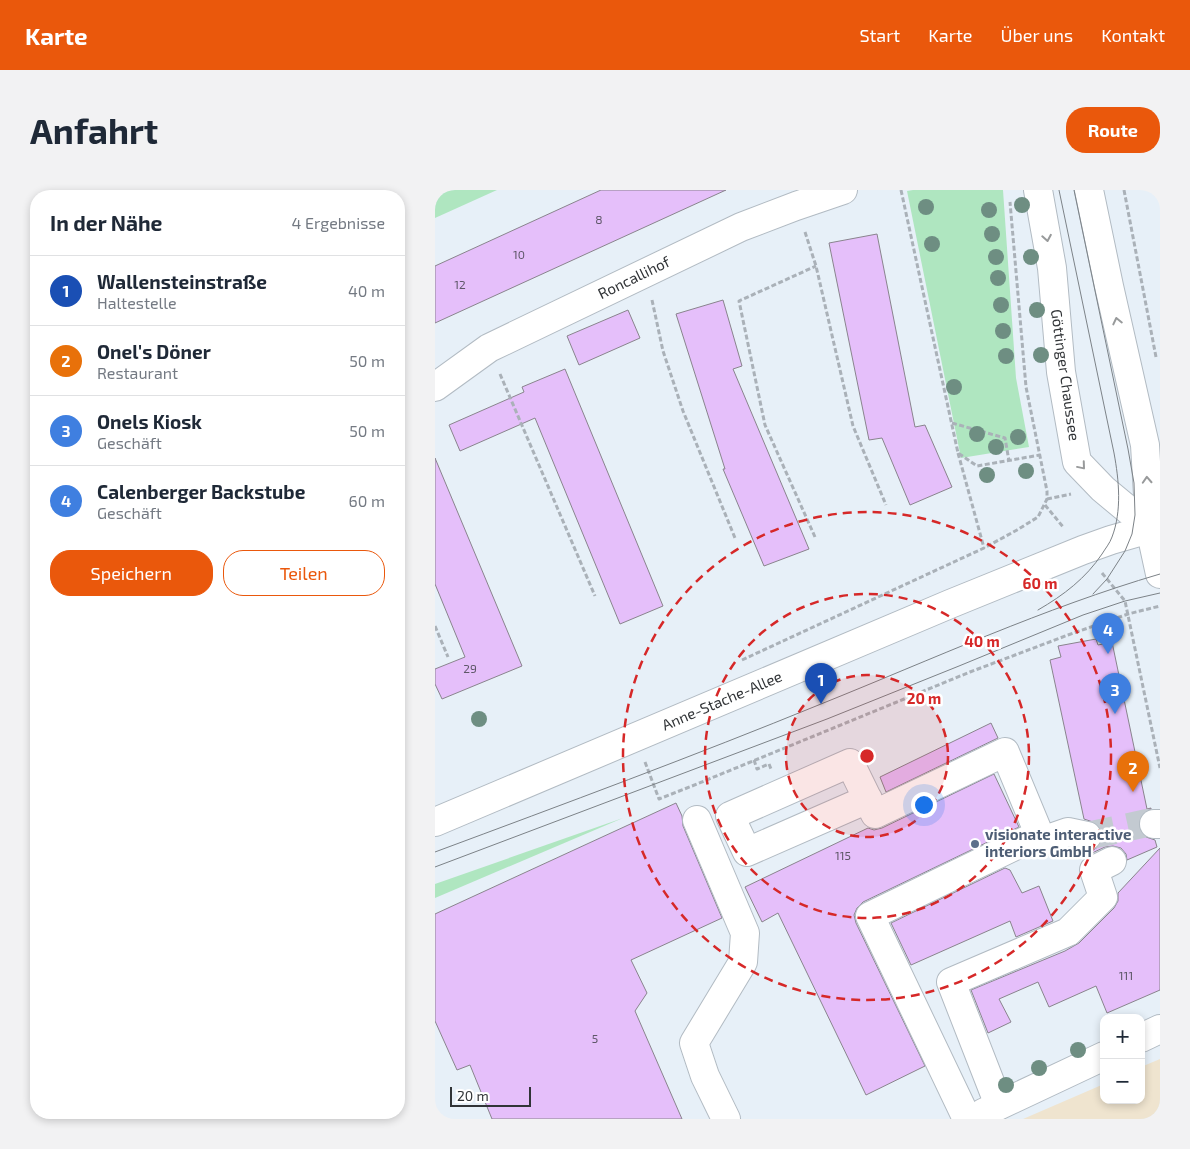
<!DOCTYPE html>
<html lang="de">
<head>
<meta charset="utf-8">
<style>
  body { margin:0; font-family:"Exo 2",sans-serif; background:#f2f2f3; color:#1f2937 }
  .controls { position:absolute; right:15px; bottom:15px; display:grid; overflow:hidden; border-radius:10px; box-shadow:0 2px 8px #0003 }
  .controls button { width:45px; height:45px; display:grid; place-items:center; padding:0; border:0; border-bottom:1px solid #e0e1e3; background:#fff; color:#1f2937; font:25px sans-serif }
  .scale { position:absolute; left:15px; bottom:12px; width:81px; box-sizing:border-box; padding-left:5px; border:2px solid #313437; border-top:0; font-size:14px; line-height:18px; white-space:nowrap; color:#313437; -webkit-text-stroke:4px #fff; paint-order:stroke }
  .you { position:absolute; left:488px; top:614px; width:18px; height:18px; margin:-12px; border:4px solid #fff; border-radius:50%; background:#1a73e8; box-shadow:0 0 0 8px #1a73e833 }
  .badge { display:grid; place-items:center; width:32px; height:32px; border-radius:50%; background:#ea580c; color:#fff; font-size:16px; font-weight:700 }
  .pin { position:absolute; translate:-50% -41px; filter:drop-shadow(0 1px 2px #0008) }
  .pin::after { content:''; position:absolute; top:26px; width:18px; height:15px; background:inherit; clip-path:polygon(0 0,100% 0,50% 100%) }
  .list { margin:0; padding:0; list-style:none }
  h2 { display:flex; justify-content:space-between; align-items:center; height:65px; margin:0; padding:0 20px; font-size:21px }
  h2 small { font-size:16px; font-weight:400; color:#747a83 }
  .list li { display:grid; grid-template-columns:32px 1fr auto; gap:15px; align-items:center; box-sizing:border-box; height:70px; padding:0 20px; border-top:1px solid #e0e1e3 }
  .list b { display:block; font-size:19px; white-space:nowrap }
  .list p { margin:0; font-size:16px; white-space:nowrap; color:#747a83 }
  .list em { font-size:16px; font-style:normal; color:#747a83 }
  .actions { display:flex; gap:10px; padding:15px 20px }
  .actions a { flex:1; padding:11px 0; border:1px solid #ea580c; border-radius:20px; text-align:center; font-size:18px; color:#ea580c }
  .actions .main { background:#ea580c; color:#fff }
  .map { position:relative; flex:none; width:725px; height:929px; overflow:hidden; border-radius:20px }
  header { display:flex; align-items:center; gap:30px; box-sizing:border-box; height:70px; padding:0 25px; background:#ea580c; color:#fff }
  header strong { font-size:24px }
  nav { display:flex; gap:28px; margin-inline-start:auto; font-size:18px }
  .intro { display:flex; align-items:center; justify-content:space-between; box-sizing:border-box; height:120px; padding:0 30px }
  h1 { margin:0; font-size:35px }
  .button { padding:12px 22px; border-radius:20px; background:#ea580c; color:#fff; font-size:18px; font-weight:700 }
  main { display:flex; gap:30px; padding:0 30px }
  aside { flex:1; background:#fff; border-radius:20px; box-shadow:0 2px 8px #0003 }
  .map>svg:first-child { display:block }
  .education { fill:#efe4cf }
  .green { fill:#afe6c0 }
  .building { fill:#e5bffa; stroke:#89848d }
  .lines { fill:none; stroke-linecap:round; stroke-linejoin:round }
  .minor-tunnel { stroke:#c3cad1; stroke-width:28; stroke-dasharray:28 14; stroke-linecap:butt }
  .minor-casing { stroke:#b2bbc3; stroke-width:30 }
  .path { stroke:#aab1b8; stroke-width:3; stroke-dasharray:5 2.5; stroke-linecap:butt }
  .minor { stroke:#fff; stroke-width:28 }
  .tram { stroke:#7c8287; stroke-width:1 }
  .tree { fill:#6e8e82 }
  .oneway { stroke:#989a9b }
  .ring { fill:none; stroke:#d62828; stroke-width:2.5; stroke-dasharray:9 6 }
  .service-dot { fill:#5c6f8a; stroke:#fff; stroke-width:2 }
  .labels { text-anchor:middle; stroke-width:5; stroke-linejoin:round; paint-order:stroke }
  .number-label { font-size:12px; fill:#5e5768 }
  .street-label { font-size:15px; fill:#313437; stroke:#fff }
  .service-label { font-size:15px; font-weight:bold; fill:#4e5e75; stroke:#fff; text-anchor:start }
  .centre { fill:#d62828; stroke:#fff; stroke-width:2.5 }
  .ring-label { font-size:15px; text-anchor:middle; font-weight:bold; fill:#d62828; stroke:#fff; stroke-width:5; stroke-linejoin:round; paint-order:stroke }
</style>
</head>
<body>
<header>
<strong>Karte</strong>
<nav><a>Start</a><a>Karte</a><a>Über uns</a><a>Kontakt</a></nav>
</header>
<div class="intro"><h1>Anfahrt</h1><a class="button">Route</a></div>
<main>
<aside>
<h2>In der Nähe<small>4 Ergebnisse</small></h2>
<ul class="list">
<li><span class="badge" style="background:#1a4fb4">1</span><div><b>Wallensteinstraße</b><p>Haltestelle</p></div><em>40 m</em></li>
<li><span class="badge" style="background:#e8710a">2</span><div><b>Onel's Döner</b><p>Restaurant</p></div><em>50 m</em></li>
<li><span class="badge" style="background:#3f7fe0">3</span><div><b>Onels Kiosk</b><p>Geschäft</p></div><em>50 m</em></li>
<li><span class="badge" style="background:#3f7fe0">4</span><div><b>Calenberger Backstube</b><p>Geschäft</p></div><em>60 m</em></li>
</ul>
<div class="actions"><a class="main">Speichern</a><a>Teilen</a></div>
</aside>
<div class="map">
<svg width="725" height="929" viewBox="0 0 725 929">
  <rect width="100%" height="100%" fill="#e7f0f8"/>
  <polygon class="education" points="725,869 725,929 588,929 669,894 669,910 706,910 706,877"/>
  <g class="green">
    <polygon points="0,0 62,0 0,28"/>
    <polygon points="478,0 568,0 581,188 594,257 526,268 472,1"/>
    <polygon points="188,628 0,708 0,694"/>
  </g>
  <g class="building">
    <polygon points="166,0 291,0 0,133 0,76"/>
    <polygon points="442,44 480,237 490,235 517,297 475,315 447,248 434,250 394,53"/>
    <polygon points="288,110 307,176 298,179 374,359 329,376 288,279 290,279 241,124"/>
    <polygon points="193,120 205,148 144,175 132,146"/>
    <polygon points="130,179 228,416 185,434 100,228 25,261 14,235 89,202 87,197"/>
    <polygon points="0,268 87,476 7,509 0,494 0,479 30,467 0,394"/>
    <polygon points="661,449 663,455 677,452 712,619 716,618 716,619 711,621 706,626 703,634 705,641 711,647 720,650 722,657 692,670 691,664 686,658 678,656 670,657 655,664 655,661 657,661 664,656 667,649 667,642 662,634 655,631 649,629 615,470 626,467 623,456"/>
    <polygon points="556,533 563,548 451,602 445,587"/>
    <polygon points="559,584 584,637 428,712 422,718 419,725 421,733 490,876 431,905 343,723 327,732 310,697 433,638 439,640 447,638"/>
    <polygon points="241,613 247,626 248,636 287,728 196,770 212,803 200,821 247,929 57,929 35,875 22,880 0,831 0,724"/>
    <polygon points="725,658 725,800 672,823 661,796 614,817 603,792 564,809 576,832 553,843 536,800 630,761 644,753 679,718 683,711 683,703"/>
    <polygon points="570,678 575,680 587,703 604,696 618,731 581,747 575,731 476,775 456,733"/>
  </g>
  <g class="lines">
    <polyline class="minor-tunnel" points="652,646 712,633 719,634"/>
    <g class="minor-casing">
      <g id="minor">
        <polyline points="603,0 617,78 626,182 642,272 668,299 715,338"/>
        <polyline points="654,0 674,96 710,255 715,338 725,384"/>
        <polyline points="0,197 54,158 306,37 361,16 408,0"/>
        <polyline points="433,609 312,662 295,626 415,573 440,624 570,562 607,651 633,642 652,646"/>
        <polyline points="262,630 310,743 308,772 259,853 270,886 291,929"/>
        <polyline points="0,632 515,414 648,360 676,350 725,336"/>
        <polyline points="719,634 725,634"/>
        <polyline points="706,848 725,839"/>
        <polyline points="564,915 516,792 633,742 668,707 659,680 677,671"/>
        <polyline points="548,923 669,866"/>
        <polyline points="532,929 435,726 592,650 607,651"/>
      </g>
    </g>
    <g class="path">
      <polyline points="466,0 523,263 542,276 605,265"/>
      <polyline points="689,0 721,167"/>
      <polyline points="370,42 381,76 418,236 451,315"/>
      <polyline points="217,110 228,161 248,221 300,348"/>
      <polyline points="65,184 160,406"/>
      <polyline points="517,233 570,248 574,271"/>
      <polyline points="523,263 549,358"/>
      <polyline points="612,309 636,304"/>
      <polyline points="610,315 629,338"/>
      <polyline points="380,347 330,235 304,111 381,76"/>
      <polyline points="667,383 690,411 725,578"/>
      <polyline points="0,436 13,467"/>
      <polyline points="307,470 549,358 582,340 603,327 612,309 612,301 591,197 575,12"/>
      <polyline points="319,570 322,579 334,574 336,579"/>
      <polyline points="210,572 224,609 257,596 535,482 633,445 693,424 725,416"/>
    </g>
    <use href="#minor" class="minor"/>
    <g class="tram">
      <polyline points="639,0 693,259 699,293 700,325 697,344 690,361 672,389 658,404"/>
      <path d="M603,420C629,405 651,388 667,364C670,359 675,353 677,347C687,321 684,290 679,263L624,0"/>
      <path d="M0,662C129,614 259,566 386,514C498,469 609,418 725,384"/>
      <polyline points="0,677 392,529 524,476 648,425 690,411 725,403"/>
    </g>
  </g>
  <g class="tree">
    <circle cx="587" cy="15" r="8"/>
    <circle cx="491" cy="17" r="8"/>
    <circle cx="554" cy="20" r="8"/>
    <circle cx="557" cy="44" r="8"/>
    <circle cx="497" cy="54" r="8"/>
    <circle cx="561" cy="67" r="8"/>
    <circle cx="596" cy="67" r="8"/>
    <circle cx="563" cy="88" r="8"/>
    <circle cx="566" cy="115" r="8"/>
    <circle cx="602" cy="120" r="8"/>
    <circle cx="568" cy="141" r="8"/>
    <circle cx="606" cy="165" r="8"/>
    <circle cx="571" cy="166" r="8"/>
    <circle cx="519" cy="197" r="8"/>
    <circle cx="542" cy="244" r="8"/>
    <circle cx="583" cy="247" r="8"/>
    <circle cx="561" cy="257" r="8"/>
    <circle cx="591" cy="281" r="8"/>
    <circle cx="552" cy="285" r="8"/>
    <circle cx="44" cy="529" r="8"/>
    <circle cx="643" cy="860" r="8"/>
    <circle cx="604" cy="878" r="8"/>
    <circle cx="571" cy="895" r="8"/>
  </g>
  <defs><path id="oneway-chevron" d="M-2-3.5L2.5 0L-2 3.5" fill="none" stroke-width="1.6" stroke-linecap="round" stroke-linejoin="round" transform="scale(1.25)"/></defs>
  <g class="oneway">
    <use href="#oneway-chevron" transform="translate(612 48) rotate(80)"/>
    <use href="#oneway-chevron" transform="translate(682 131) rotate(-103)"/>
    <use href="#oneway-chevron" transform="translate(647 276) rotate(50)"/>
    <use href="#oneway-chevron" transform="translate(712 290) rotate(-93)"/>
  </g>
  <circle cx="432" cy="566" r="81" fill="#d62828" fill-opacity=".12"/>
  <g class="ring">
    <circle cx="432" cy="566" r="81"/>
    <circle cx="432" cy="566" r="162"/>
    <circle cx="432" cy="566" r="244"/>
  </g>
  <circle class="service-dot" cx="540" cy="654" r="5"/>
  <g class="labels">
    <g class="number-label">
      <text x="164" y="34">8</text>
      <text x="84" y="69">10</text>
      <text x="25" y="99">12</text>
      <text x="35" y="483">29</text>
      <text x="408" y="670">115</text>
      <text x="691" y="790">111</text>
      <text x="160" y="853">5</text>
    </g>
    <g class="street-label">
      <text transform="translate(199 88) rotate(-26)" y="5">Roncallihof</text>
      <text transform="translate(630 185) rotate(82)" y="5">Göttinger Chaussee</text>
      <text transform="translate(287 511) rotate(-23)" y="5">Anne-Stache-Allee</text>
    </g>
    <g class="service-label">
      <text x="550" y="650">visionate interactive<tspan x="550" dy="17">interiors GmbH</tspan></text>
    </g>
  </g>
  <circle cx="432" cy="566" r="8" class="centre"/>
  <g class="ring-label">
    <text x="605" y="399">60 m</text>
    <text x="547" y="457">40 m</text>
    <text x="489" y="514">20 m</text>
  </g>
</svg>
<div class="controls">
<button>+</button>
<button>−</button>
</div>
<div class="scale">20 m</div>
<div class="you"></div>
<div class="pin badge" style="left:386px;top:514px;background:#1a4fb4">1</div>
<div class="pin badge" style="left:698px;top:602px;background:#e8710a">2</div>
<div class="pin badge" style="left:680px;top:524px;background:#3f7fe0">3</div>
<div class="pin badge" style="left:673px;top:464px;background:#3f7fe0">4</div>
</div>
</main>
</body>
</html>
